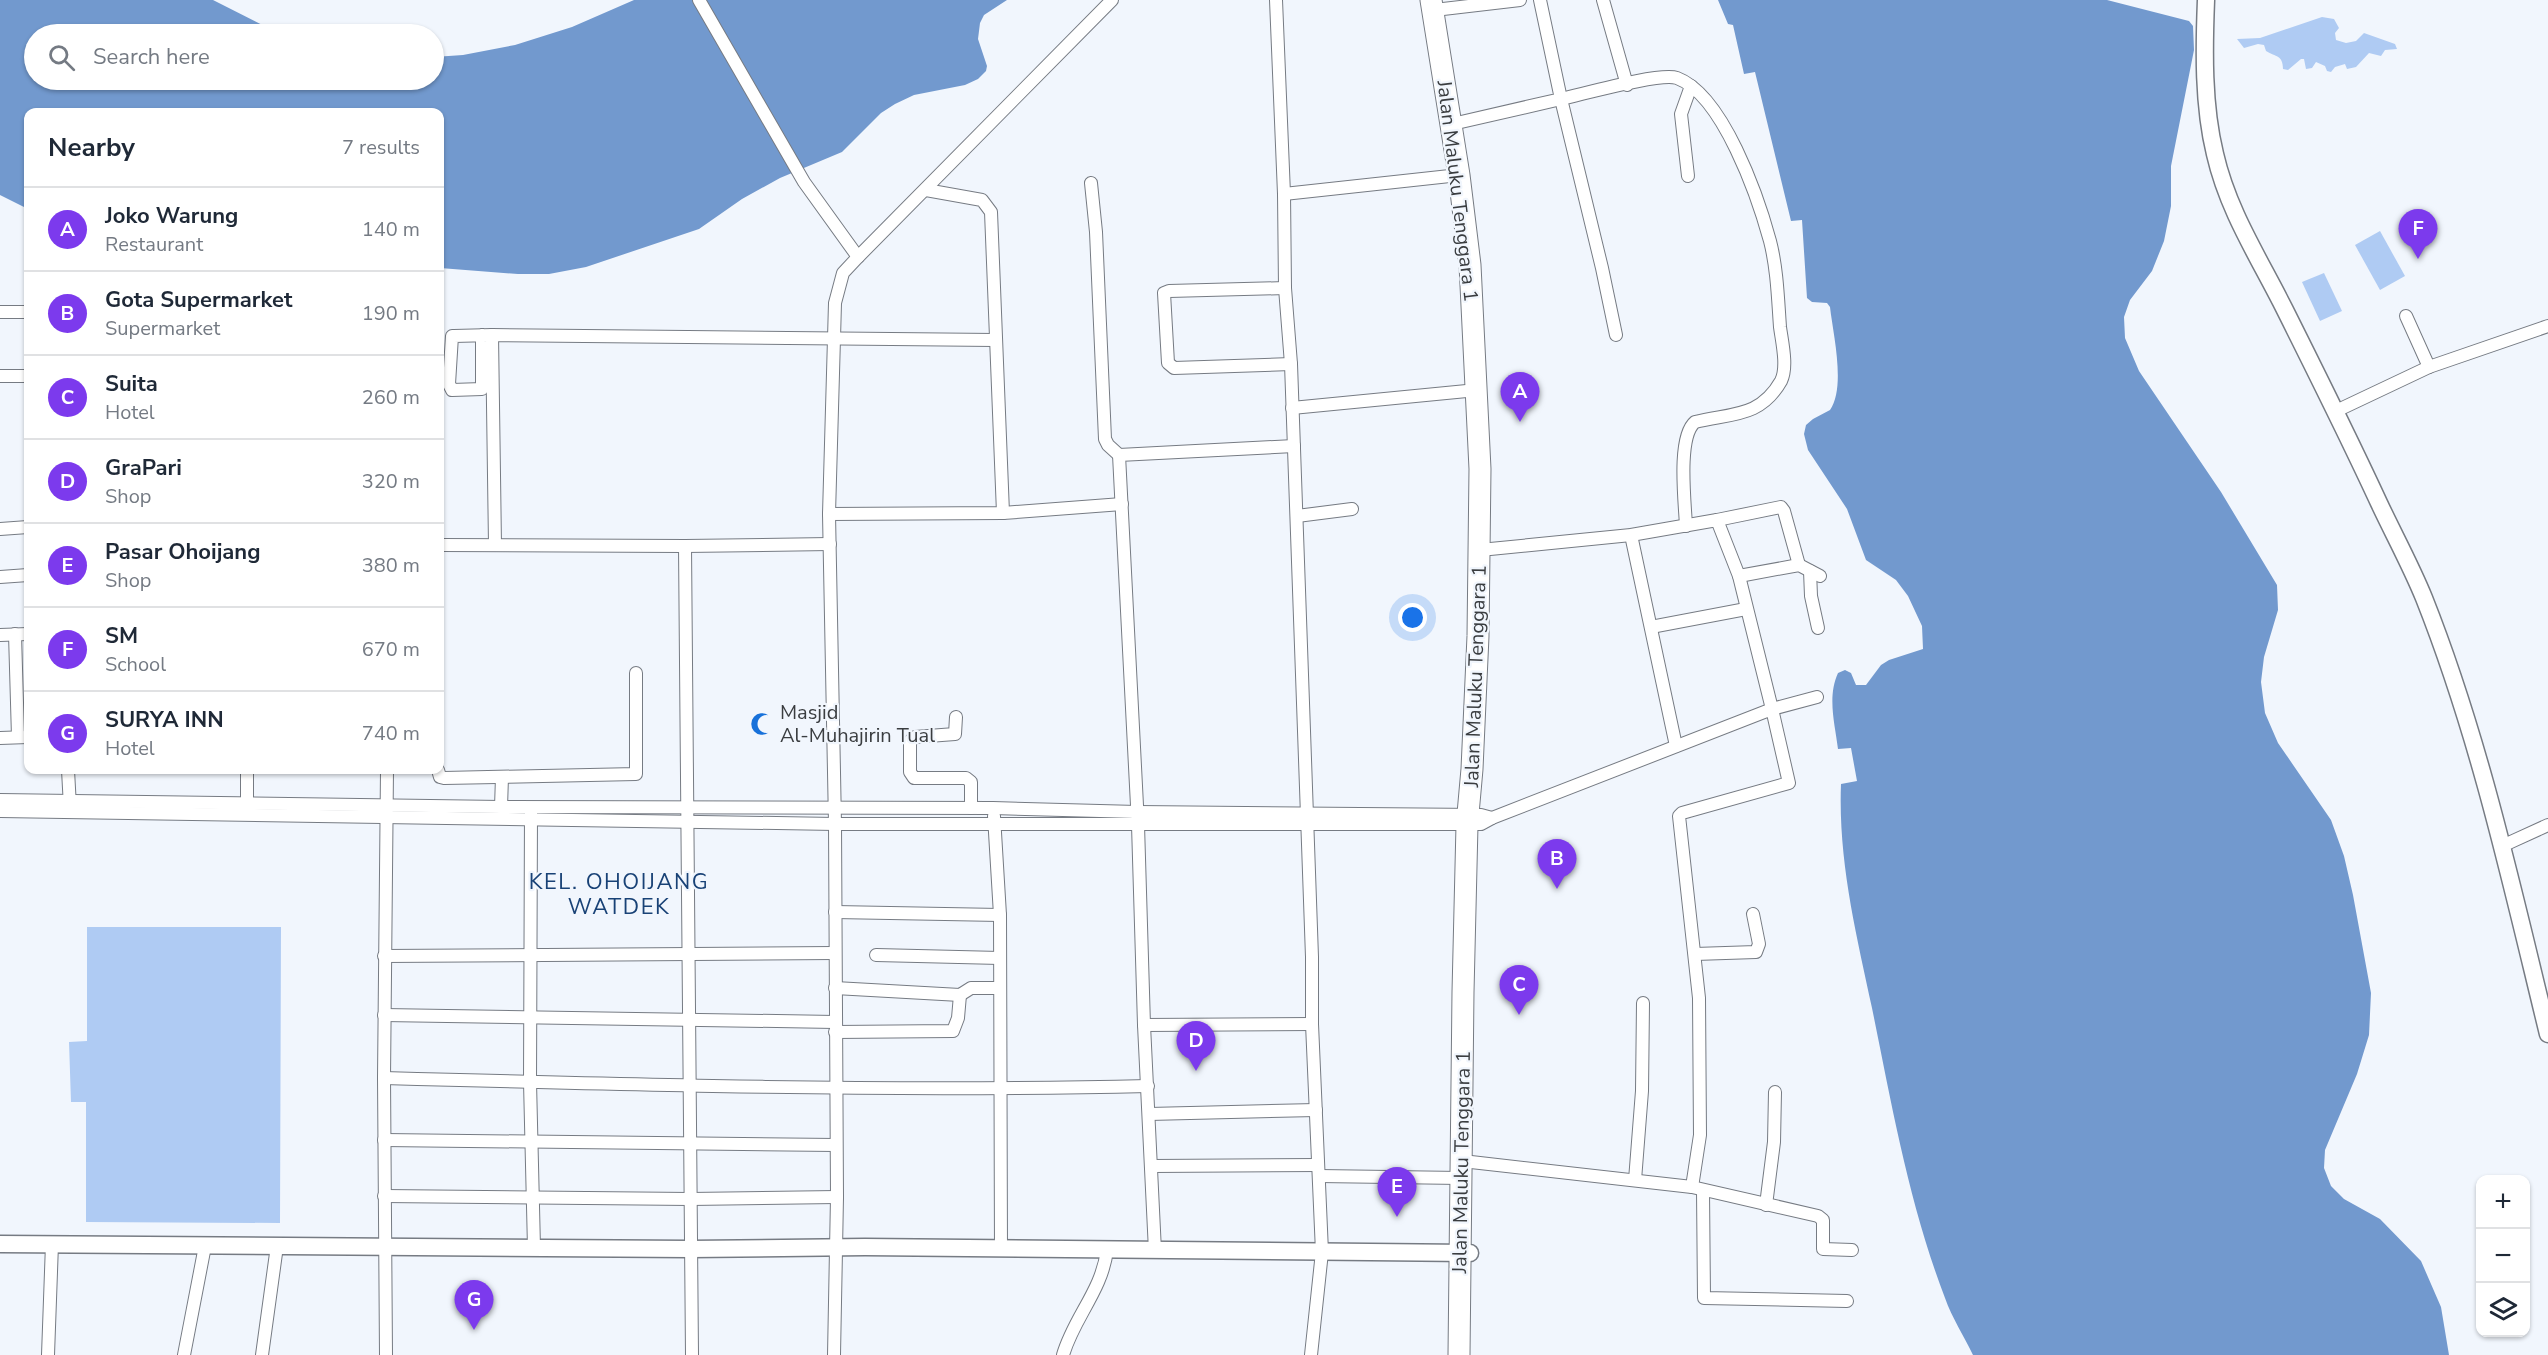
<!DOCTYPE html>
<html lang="en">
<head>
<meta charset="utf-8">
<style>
  body { margin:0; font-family:"Nunito Sans",sans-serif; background:#f2f2f3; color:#1f2937 }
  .controls { position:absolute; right:18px; bottom:18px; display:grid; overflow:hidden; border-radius:12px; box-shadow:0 2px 4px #0004 }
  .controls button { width:54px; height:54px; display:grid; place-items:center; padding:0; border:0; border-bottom:2px solid #e0e1e3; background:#fff; color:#1f2937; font:30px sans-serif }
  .you { position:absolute; left:1413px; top:618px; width:21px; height:21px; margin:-15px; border:4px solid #fff; border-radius:50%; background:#1a73e8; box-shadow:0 0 0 9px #1a73e833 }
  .badge { display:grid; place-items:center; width:39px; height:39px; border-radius:50%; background:#7c3aed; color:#fff; font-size:20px; font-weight:700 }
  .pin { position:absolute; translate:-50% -50px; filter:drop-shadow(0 2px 3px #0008) }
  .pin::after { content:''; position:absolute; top:32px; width:21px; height:18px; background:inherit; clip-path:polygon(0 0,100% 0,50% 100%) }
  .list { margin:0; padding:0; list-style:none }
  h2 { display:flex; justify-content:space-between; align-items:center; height:78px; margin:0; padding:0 24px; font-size:26px }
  h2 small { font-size:20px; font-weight:400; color:#747a83 }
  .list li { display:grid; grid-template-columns:39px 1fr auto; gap:18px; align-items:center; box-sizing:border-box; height:84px; padding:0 24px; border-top:2px solid #e0e1e3 }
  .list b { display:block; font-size:22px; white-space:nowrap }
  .list p { margin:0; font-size:20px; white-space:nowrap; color:#747a83 }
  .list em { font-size:20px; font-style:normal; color:#747a83 }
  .icon { flex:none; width:33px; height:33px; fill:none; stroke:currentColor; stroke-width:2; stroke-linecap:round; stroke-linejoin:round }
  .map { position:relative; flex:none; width:2548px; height:1355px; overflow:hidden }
  .search { position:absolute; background:#fff; box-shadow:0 2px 4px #0004; left:24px; top:24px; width:420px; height:66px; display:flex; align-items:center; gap:15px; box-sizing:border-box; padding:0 21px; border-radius:33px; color:#747a83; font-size:22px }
  .panel { position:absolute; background:#fff; box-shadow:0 2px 4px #0004; left:24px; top:108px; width:420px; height:666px; border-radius:12px }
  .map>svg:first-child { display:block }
  .green { fill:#afcbf3 }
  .water { fill:#7299ce }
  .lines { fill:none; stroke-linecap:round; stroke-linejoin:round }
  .street-casing { stroke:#767b83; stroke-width:14 }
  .secondary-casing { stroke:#767b83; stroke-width:19 }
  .highway-casing { stroke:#767b83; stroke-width:23 }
  .street { stroke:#fff; stroke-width:12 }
  .secondary { stroke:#fff; stroke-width:16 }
  .highway { stroke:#fff; stroke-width:21 }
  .labels { text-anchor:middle; stroke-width:4.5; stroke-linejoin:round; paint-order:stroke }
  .street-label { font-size:20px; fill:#3a3d40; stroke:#f1f6fd }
  .poi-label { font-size:20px; fill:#3a3d40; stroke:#f1f6fd; text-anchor:start }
  .quarter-label { font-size:22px; letter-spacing:1.5px; fill:#194276; stroke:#f1f6fd }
</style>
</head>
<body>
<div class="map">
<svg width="2548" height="1355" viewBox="0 0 2548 1355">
  <rect width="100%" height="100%" fill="#f1f6fd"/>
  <g class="green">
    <path d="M2322,17L2334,19L2339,28L2335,33L2336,40L2346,43L2356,41L2364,33L2395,44L2397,49L2385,50L2381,56L2369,53L2356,67L2347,69L2345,64L2335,67L2331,72L2327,71L2325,66L2316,62L2312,68L2306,69L2304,59H2301L2288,70L2283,69C2283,55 2276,57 2266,51L2264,45L2258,44L2244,48L2237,39L2260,38Z"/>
    <polygon points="2380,231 2405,276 2380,290 2355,245"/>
    <polygon points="2324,273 2342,311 2320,321 2302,282"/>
    <polygon points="87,927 281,927 280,1223 86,1222 86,1102 71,1102 69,1042 87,1041"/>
  </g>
  <g class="water">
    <polygon points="0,0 213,0 280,34 34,34 34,80 434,80 434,57 463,55 515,45 572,27 634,0 1007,0 984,15 980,23 978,39 987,66 986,71 978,79 965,85 914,95 895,104 881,113 842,152 780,178 742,199 699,229 586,267 549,274 518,274 440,268 440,112 28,112 28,209 0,195"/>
    <path d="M1718,0H2107L2189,21L2193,26L2194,50L2171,166V206L2164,241L2152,271L2130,300L2124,317L2125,338L2139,371L2221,492L2277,585L2278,610L2264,657L2261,682L2265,713L2278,743L2331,820L2344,856L2353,895L2371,993L2369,1035L2357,1074L2325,1150L2324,1168L2331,1186L2344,1199L2380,1219L2421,1261L2441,1307L2449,1355H1973C1964,1336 1952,1318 1945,1298C1909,1204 1892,1106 1872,1008C1856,933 1838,861 1841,784L1857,781L1851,748L1838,749C1835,724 1827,697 1838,673L1845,670L1851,673L1856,685H1866L1881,665L1889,660L1923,649L1922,626L1908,596L1896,580L1866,560L1847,509L1808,450L1804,434L1806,425L1813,419L1830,410C1846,387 1833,334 1830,307L1827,303L1812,302L1807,298L1802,220L1791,221L1755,72L1744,74L1733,25L1728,24Z"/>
  </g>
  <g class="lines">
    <g class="street-casing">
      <g id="street">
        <polyline points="699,0 804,182 858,257"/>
        <polyline points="1276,0 1284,194 1285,288 1291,364 1312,957 1312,1024 1322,1252 1311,1355"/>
        <polyline points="1603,0 1627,85"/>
        <polyline points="1443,9 1520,0"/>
        <polyline points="1461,122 1561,99 1540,0"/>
        <polyline points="1688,176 1681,114 1691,86"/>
        <polyline points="1091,183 1096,232 1105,439 1108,445 1119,455"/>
        <polyline points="926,190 982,200 991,212 1003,513"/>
        <polyline points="1284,194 1459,175"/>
        <polyline points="1285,288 1169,291 1164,293 1168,363 1174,368 1291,364"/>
        <polyline points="0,312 28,312"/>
        <polyline points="2406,316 2429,367"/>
        <polyline points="482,335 482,389 452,390 449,384 452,336 454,336 492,335"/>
        <path d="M1616,335L1602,268L1561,99C1584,94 1660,72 1677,78C1723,95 1758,197 1770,241C1777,268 1778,299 1780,327C1782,342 1788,367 1781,381C1760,418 1731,413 1695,422C1677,437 1685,503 1686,526"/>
        <polyline points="0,376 28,376"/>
        <polyline points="1292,408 1477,390"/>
        <polyline points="2336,411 2429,367 2548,326"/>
        <polyline points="829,514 1003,513 1122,504"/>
        <polyline points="1297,516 1352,509"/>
        <polyline points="1717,520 1781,507 1784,511 1799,565"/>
        <polyline points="0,529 28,527"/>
        <polyline points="1631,535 1676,746"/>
        <polyline points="440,545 685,546 830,544"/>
        <polyline points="495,545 492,335 995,340"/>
        <polyline points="685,546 692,1355"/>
        <polyline points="1480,550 1631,535 1717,520 1739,576 1772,709 1817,697"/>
        <polyline points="1810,571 1811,596 1818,628"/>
        <polyline points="1739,576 1799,565 1820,576"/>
        <polyline points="0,577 28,575"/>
        <polyline points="1651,627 1746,609"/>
        <polyline points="15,634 18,737"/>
        <polyline points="0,635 28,634"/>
        <polyline points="956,717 955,734 915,737 910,741 910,772 914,778 966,778 971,782 971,808"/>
        <polyline points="0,738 28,737"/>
        <polyline points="68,770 70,807"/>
        <polyline points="247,770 247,810"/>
        <polyline points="438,770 440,777 444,778 636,774 636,673"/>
        <polyline points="0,800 501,807 993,808 1137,812 1481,815 1492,818"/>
        <polyline points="501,807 502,777"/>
        <polyline points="0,811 835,824 1481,824 1492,818 1772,709 1789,783 1682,813 1679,816 1699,998 1700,1135 1692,1187"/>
        <polyline points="531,812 530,1082 534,1248"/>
        <polyline points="994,816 1000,915 1001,1250"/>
        <polyline points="2502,846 2548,825"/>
        <polyline points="835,912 1000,915"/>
        <polyline points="1695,954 1756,952 1759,944 1753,914"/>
        <polyline points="876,955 1000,958"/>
        <polyline points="384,956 835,953"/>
        <polyline points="835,988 960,995 971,988 1000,988"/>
        <polyline points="384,1015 835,1022"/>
        <polyline points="1144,1025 1312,1024"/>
        <polyline points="835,1032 953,1031 958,1018 960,995"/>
        <path d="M384,1078C638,1085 893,1092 1148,1086"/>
        <polyline points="1149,1114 1316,1110"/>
        <polyline points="384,1140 836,1145"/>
        <polyline points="1471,1162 1692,1187 1818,1216 1823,1220 1823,1249 1852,1250"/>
        <polyline points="1152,1166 1318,1165"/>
        <polyline points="1319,1176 1461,1178"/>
        <polyline points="1635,1180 1642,1091 1643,1003"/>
        <polyline points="1703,1191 1704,1298 1847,1301"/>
        <polyline points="384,1196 690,1199 837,1197"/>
        <polyline points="1766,1205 1774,1142 1775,1092"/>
        <polyline points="1155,1251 1144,1025 1138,825 1119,455 1294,446"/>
        <polyline points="48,1355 52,1244"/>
        <polyline points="184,1355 205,1246"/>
        <polyline points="262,1355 277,1246"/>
        <polyline points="386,1355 384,1078 387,770"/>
        <polyline points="834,1355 837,1197 835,824 829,514 835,303 843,273 858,257 1112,0"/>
        <path d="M1063,1355C1074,1317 1102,1291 1107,1250"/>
      </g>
    </g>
    <g class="secondary-casing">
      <g id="secondary">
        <path d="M2206,0C2204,50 2203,105 2215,154C2228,211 2259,258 2285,310C2317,374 2349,438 2379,503C2394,535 2411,566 2424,598C2480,739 2512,887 2548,1034"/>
        <polyline points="0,1244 690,1249 865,1247 1470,1253"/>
      </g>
    </g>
    <g class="highway-casing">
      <polyline id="highway" points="1431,0 1459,175 1470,265 1480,469 1478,636 1472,769 1467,825 1463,992 1459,1355"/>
    </g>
    <use href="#street" class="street"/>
    <use href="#secondary" class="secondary"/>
    <use href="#highway" class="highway"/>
  </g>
  <defs>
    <g id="mosque-bare" transform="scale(1.8)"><path d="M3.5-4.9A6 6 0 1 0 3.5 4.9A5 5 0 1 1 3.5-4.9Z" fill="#1771da" stroke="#f1f6fd" stroke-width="2.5" paint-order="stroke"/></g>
  </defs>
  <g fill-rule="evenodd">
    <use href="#mosque-bare" x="762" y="724"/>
  </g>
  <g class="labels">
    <g class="street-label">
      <text transform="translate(1458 191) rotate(83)" y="7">Jalan Maluku Tenggara 1</text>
      <text transform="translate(1475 676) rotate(-88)" y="7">Jalan Maluku Tenggara 1</text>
      <text transform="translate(1461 1162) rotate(-89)" y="7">Jalan Maluku Tenggara 1</text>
    </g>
    <g class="poi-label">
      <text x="780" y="719">Masjid<tspan x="780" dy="23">Al-Muhajirin Tual</tspan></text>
    </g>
    <g class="quarter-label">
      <text x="619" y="889">KEL. OHOIJANG<tspan x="619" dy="25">WATDEK</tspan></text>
    </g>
  </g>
</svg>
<div class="controls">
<button>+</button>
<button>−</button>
<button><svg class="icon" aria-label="layers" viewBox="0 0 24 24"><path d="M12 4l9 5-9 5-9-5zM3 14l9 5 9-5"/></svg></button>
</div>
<div class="you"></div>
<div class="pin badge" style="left:1520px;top:422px">A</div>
<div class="pin badge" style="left:1557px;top:889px">B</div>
<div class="pin badge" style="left:1519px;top:1015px">C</div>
<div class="pin badge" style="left:1196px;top:1071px">D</div>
<div class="pin badge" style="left:1397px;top:1217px">E</div>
<div class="pin badge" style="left:2418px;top:259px">F</div>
<div class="pin badge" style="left:474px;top:1330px">G</div>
<div class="search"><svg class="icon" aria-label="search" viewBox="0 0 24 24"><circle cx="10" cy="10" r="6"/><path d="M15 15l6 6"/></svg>Search here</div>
<section class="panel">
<h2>Nearby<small>7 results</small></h2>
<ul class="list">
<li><span class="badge">A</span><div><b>Joko Warung</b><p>Restaurant</p></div><em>140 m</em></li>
<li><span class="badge">B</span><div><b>Gota Supermarket</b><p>Supermarket</p></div><em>190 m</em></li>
<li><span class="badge">C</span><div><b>Suita</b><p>Hotel</p></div><em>260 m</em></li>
<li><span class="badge">D</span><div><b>GraPari</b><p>Shop</p></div><em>320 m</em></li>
<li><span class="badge">E</span><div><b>Pasar Ohoijang</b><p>Shop</p></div><em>380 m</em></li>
<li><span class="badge">F</span><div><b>SM</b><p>School</p></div><em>670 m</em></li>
<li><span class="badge">G</span><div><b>SURYA INN</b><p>Hotel</p></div><em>740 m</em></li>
</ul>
</section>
</div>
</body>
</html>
